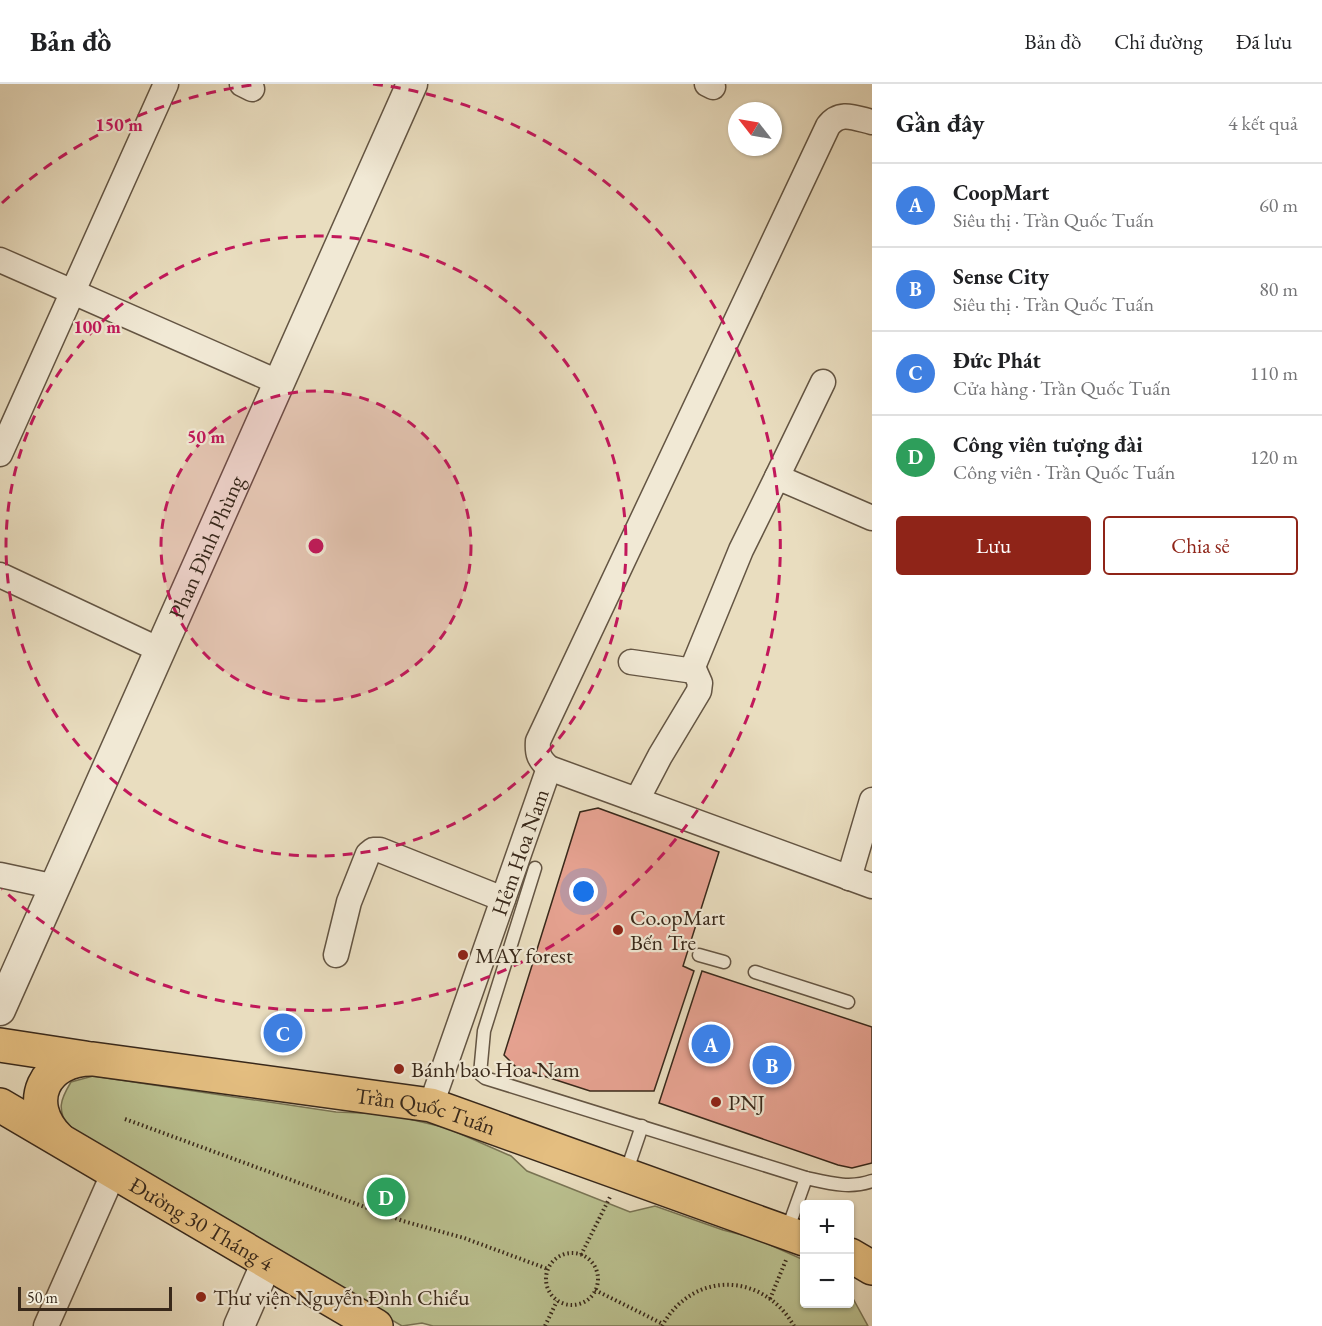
<!DOCTYPE html>
<html lang="vi">
<head>
<meta charset="utf-8">
<style>
  body { margin:0; font-family:"EB Garamond",serif; background:#f6f6f6; color:#202124 }
  .controls { position:absolute; right:18px; bottom:18px; display:grid; overflow:hidden; border-radius:6px; box-shadow:0 2px 4px #0004 }
  .controls button { width:54px; height:54px; display:grid; place-items:center; padding:0; border:0; border-bottom:2px solid #e0e0e0; background:#fff; color:#202124; font:30px sans-serif }
  .compass { position:absolute; left:728px; top:18px; width:54px; height:54px; border-radius:50%; background:#fff; box-shadow:0 2px 4px #0004; rotate:301deg }
  .scale { position:absolute; left:18px; bottom:15px; width:154px; box-sizing:border-box; padding-left:6px; border:3px solid #38281a; border-top:0; font-size:16px; line-height:21px; white-space:nowrap; color:#38281a; -webkit-text-stroke:4px #f1e9d5; paint-order:stroke }
  .you { position:absolute; left:584px; top:808px; width:21px; height:21px; margin:-15px; border:4px solid #fff; border-radius:50%; background:#1a73e8; box-shadow:0 0 0 9px #1a73e833 }
  .badge { display:grid; place-items:center; width:39px; height:39px; border-radius:50%; background:#8f2418; color:#fff; font-size:20px; font-weight:700 }
  .pin { position:absolute; translate:-50% -50%; border:3px solid #fff; box-shadow:0 2px 6px #0006 }
  .list { margin:0; padding:0; list-style:none }
  h2 { display:flex; justify-content:space-between; align-items:center; height:78px; margin:0; padding:0 24px; font-size:26px }
  h2 small { font-size:20px; font-weight:400; color:#757577 }
  .list li { display:grid; grid-template-columns:39px 1fr auto; gap:18px; align-items:center; box-sizing:border-box; height:84px; padding:0 24px; border-top:2px solid #e0e0e0 }
  .list b { display:block; font-size:22px; white-space:nowrap }
  .list p { margin:0; font-size:20px; white-space:nowrap; color:#757577 }
  .list em { font-size:20px; font-style:normal; color:#757577 }
  .actions { display:flex; gap:12px; padding:18px 24px }
  .actions a { flex:1; padding:14px 0; border:2px solid #8f2418; border-radius:6px; text-align:center; font-size:21px; color:#8f2418 }
  .actions .main { background:#8f2418; color:#fff }
  .map { position:relative; flex:none; width:872px; height:1242px; overflow:hidden }
  header { display:flex; align-items:center; gap:36px; box-sizing:border-box; height:84px; padding:0 30px; background:#fff; border-bottom:2px solid #e0e0e0 }
  header strong { font-size:28px }
  nav { display:flex; gap:33px; margin-inline-start:auto; font-size:21px }
  main { display:flex }
  aside { flex:1; background:#fff }
  .map>svg:first-child { display:block }
  .green { fill:#bac08f; stroke:#797454; stroke-width:1.5 }
  .building { fill:#e6a291; stroke:#38281a; stroke-width:1.5 }
  .lines { fill:none; stroke-linecap:round; stroke-linejoin:round }
  .service-casing { stroke:#645543; stroke-width:15 }
  .minor-casing { stroke:#645543; stroke-width:27 }
  .tertiary-casing { stroke:#645543; stroke-width:33 }
  .primary-casing { stroke:#38281a; stroke-width:36 }
  .path { stroke:#38281a; stroke-width:4; stroke-dasharray:1.5 3; stroke-linecap:butt }
  .service { stroke:#f1e9d5; stroke-width:12 }
  .minor { stroke:#f1e9d5; stroke-width:24 }
  .tertiary { stroke:#f1e9d5; stroke-width:30 }
  .primary { stroke:#e4be80; stroke-width:33 }
  .ring { fill:none; stroke:#c2185b; stroke-width:3; stroke-dasharray:10 8 }
  .poi-dot { fill:#8f2418; stroke:#f1e9d5; stroke-width:2 }
  .labels { text-anchor:middle; stroke-width:4.5; stroke-linejoin:round; paint-order:stroke }
  .street-label { font-size:22px; fill:#38281a; stroke:#f1e9d5 }
  .poi-label { font-size:22px; fill:#38281a; stroke:#f1e9d5; text-anchor:start }
  .centre { fill:#c2185b; stroke:#f1e9d5; stroke-width:3 }
  .ring-label { font-size:18px; text-anchor:middle; font-weight:bold; fill:#c2185b; stroke:#f1e9d5; stroke-width:4.5; stroke-linejoin:round; paint-order:stroke }
</style>
</head>
<body>
<header>
<strong>Bản đồ</strong>
<nav><a>Bản đồ</a><a>Chỉ đường</a><a>Đã lưu</a></nav>
</header>
<main>
<div class="map">
<svg width="872" height="1242" viewBox="0 0 872 1242">
  <rect width="100%" height="100%" fill="#e9ddbf"/>
  <filter id="stains"><feTurbulence type="fractalNoise" baseFrequency=".00333" numOctaves="4"/><feColorMatrix values="0 0 0 0 .2 0 0 0 0 .09 0 0 0 0 .02 0 0 0 .5 -.17"/></filter>
  <radialGradient id="worn" r=".72"><stop offset=".6" stop-color="#630" stop-opacity="0"/><stop offset="1" stop-color="#630" stop-opacity=".3"/></radialGradient>
  <path class="green" d="M93,992L336,1028L388,1030L447,1044L511,1072L527,1087L630,1128L655,1122L723,1146L754,1154L804,1176V1220H850V1209L868,1242H433L422,1239L402,1242L68,1045C58,1024 59,1018 71,998Z"/>
  <g class="building">
    <polygon points="598,724 719,768 683,882 694,887 654,1007 590,1007 516,983 504,971 580,728"/>
    <polygon points="702,887 872,943 872,1079 852,1084 838,1081 659,1019"/>
  </g>
  <g class="lines">
    <g class="service-casing">
      <g id="service">
        <path d="M535,784L484,947L480,990L485,994L806,1094C829,1099 850,1105 872,1097"/>
        <polyline points="699,871 724,878"/>
        <polyline points="755,888 848,918"/>
        <polyline points="626,1089 642,1042"/>
        <polyline points="787,1147 806,1094"/>
      </g>
    </g>
    <g class="minor-casing">
      <g id="minor">
        <polyline points="242,0 252,5"/>
        <polyline points="707,0 713,3"/>
        <path d="M872,38C855,34 840,26 828,42L538,657C537,670 539,675 549,684L872,802"/>
        <polyline points="0,176 280,299"/>
        <polyline points="0,370 166,0"/>
        <polyline points="777,393 823,298"/>
        <polyline points="0,491 162,567"/>
        <polyline points="631,578 687,586 693,583 741,466 777,393 872,434"/>
        <polyline points="637,716 660,672 699,607 700,599 693,583"/>
        <polyline points="0,791 56,803"/>
        <polyline points="849,794 872,716"/>
        <polyline points="336,871 349,818 368,770 373,766 380,766 503,815"/>
        <path id="s1" d="M431,1021L549,684"/>
        <polyline points="46,1242 114,1088"/>
      </g>
    </g>
    <g class="tertiary-casing">
      <g id="tertiary">
        <path id="s2" d="M0,926L412,0"/>
        <polyline points="239,1242 267,1178"/>
      </g>
    </g>
    <g class="primary-casing">
      <g id="primary">
        <polyline points="0,961 85,974"/>
        <path id="s3" d="M0,1021L376,1242"/>
        <path id="s4" d="M58,1054C23,1019 44,974 93,975L431,1021L804,1155"/>
        <polyline points="850,1171 872,1184"/>
      </g>
    </g>
    <g class="path">
      <polyline points="125,1035 403,1137 464,1154 548,1185"/>
      <circle cx="572" cy="1195" r="26"/>
      <polyline points="581,1171 610,1113"/>
      <polyline points="595,1206 663,1240"/>
      <polyline points="770,1215 786,1176"/>
      <polyline points="545,1242 557,1217"/>
      <path d="M662,1242C693,1186 763,1188 794,1242"/>
    </g>
    <use href="#service" class="service"/>
    <use href="#minor" class="minor"/>
    <use href="#tertiary" class="tertiary"/>
    <use href="#primary" class="primary"/>
  </g>
  <circle cx="316" cy="462" r="155" fill="#c2185b" fill-opacity=".12"/>
  <g class="ring">
    <circle cx="316" cy="462" r="155"/>
    <circle cx="316" cy="462" r="310"/>
    <path d="M2 119A465 465 0 0 1 259 0M373 0A465 465 0 1 1 2 805"/>
  </g>
  <g class="poi-dot">
    <circle cx="618" cy="846" r="6"/>
    <circle cx="463" cy="871" r="6"/>
    <circle cx="399" cy="985" r="6"/>
    <circle cx="716" cy="1018" r="6"/>
    <circle cx="201" cy="1213" r="6"/>
  </g>
  <g class="labels">
    <g class="street-label">
      <text dy="8" stroke="none"><textPath href="#s2" startOffset="507">Phan Đình Phùng</textPath></text>
      <text dy="8" stroke="none"><textPath href="#s1" startOffset="268">Hẻm Hoa Nam</textPath></text>
      <text dy="8" stroke="none"><textPath href="#s4" startOffset="454">Trần Quốc Tuấn</textPath></text>
      <text dy="8" stroke="none"><textPath href="#s3" startOffset="234">Đường 30 Tháng 4</textPath></text>
    </g>
    <g class="poi-label">
      <text x="630" y="841">Co.opMart<tspan x="630" dy="25">Bến Tre</tspan></text>
      <text x="475" y="879">MAY forest</text>
      <text x="411" y="993">Bánh bao Hoa Nam</text>
      <text x="728" y="1026">PNJ</text>
      <text x="213" y="1221">Thư viện Nguyễn Đình Chiểu</text>
    </g>
  </g>
  <circle cx="316" cy="462" r="9" class="centre"/>
  <g class="ring-label">
    <text x="119" y="47">150 m</text>
    <text x="97" y="249">100 m</text>
    <text x="206" y="359">50 m</text>
  </g>
  <rect width="100%" height="100%" filter="url(#stains)"/>
  <rect width="100%" height="100%" fill="url(#worn)"/>
</svg>
<div class="controls">
<button>+</button>
<button>−</button>
</div>
<svg class="compass" viewBox="-18 -18 36 36"><path d="M0-13l5 13h-10z" fill="#e53935"/><path d="M0 13l5-13h-10z" fill="#757577"/></svg>
<div class="scale">50 m</div>
<div class="you"></div>
<div class="pin badge" style="left:711px;top:960px;background:#3f7fe0">A</div>
<div class="pin badge" style="left:772px;top:981px;background:#3f7fe0">B</div>
<div class="pin badge" style="left:283px;top:949px;background:#3f7fe0">C</div>
<div class="pin badge" style="left:386px;top:1113px;background:#2e9e5b">D</div>
</div>
<aside>
<h2>Gần đây<small>4 kết quả</small></h2>
<ul class="list">
<li><span class="badge" style="background:#3f7fe0">A</span><div><b>CoopMart</b><p>Siêu thị · Trần Quốc Tuấn</p></div><em>60 m</em></li>
<li><span class="badge" style="background:#3f7fe0">B</span><div><b>Sense City</b><p>Siêu thị · Trần Quốc Tuấn</p></div><em>80 m</em></li>
<li><span class="badge" style="background:#3f7fe0">C</span><div><b>Đức Phát</b><p>Cửa hàng · Trần Quốc Tuấn</p></div><em>110 m</em></li>
<li><span class="badge" style="background:#2e9e5b">D</span><div><b>Công viên tượng đài</b><p>Công viên · Trần Quốc Tuấn</p></div><em>120 m</em></li>
</ul>
<div class="actions"><a class="main">Lưu</a><a>Chia sẻ</a></div>
</aside>
</main>
</body>
</html>
